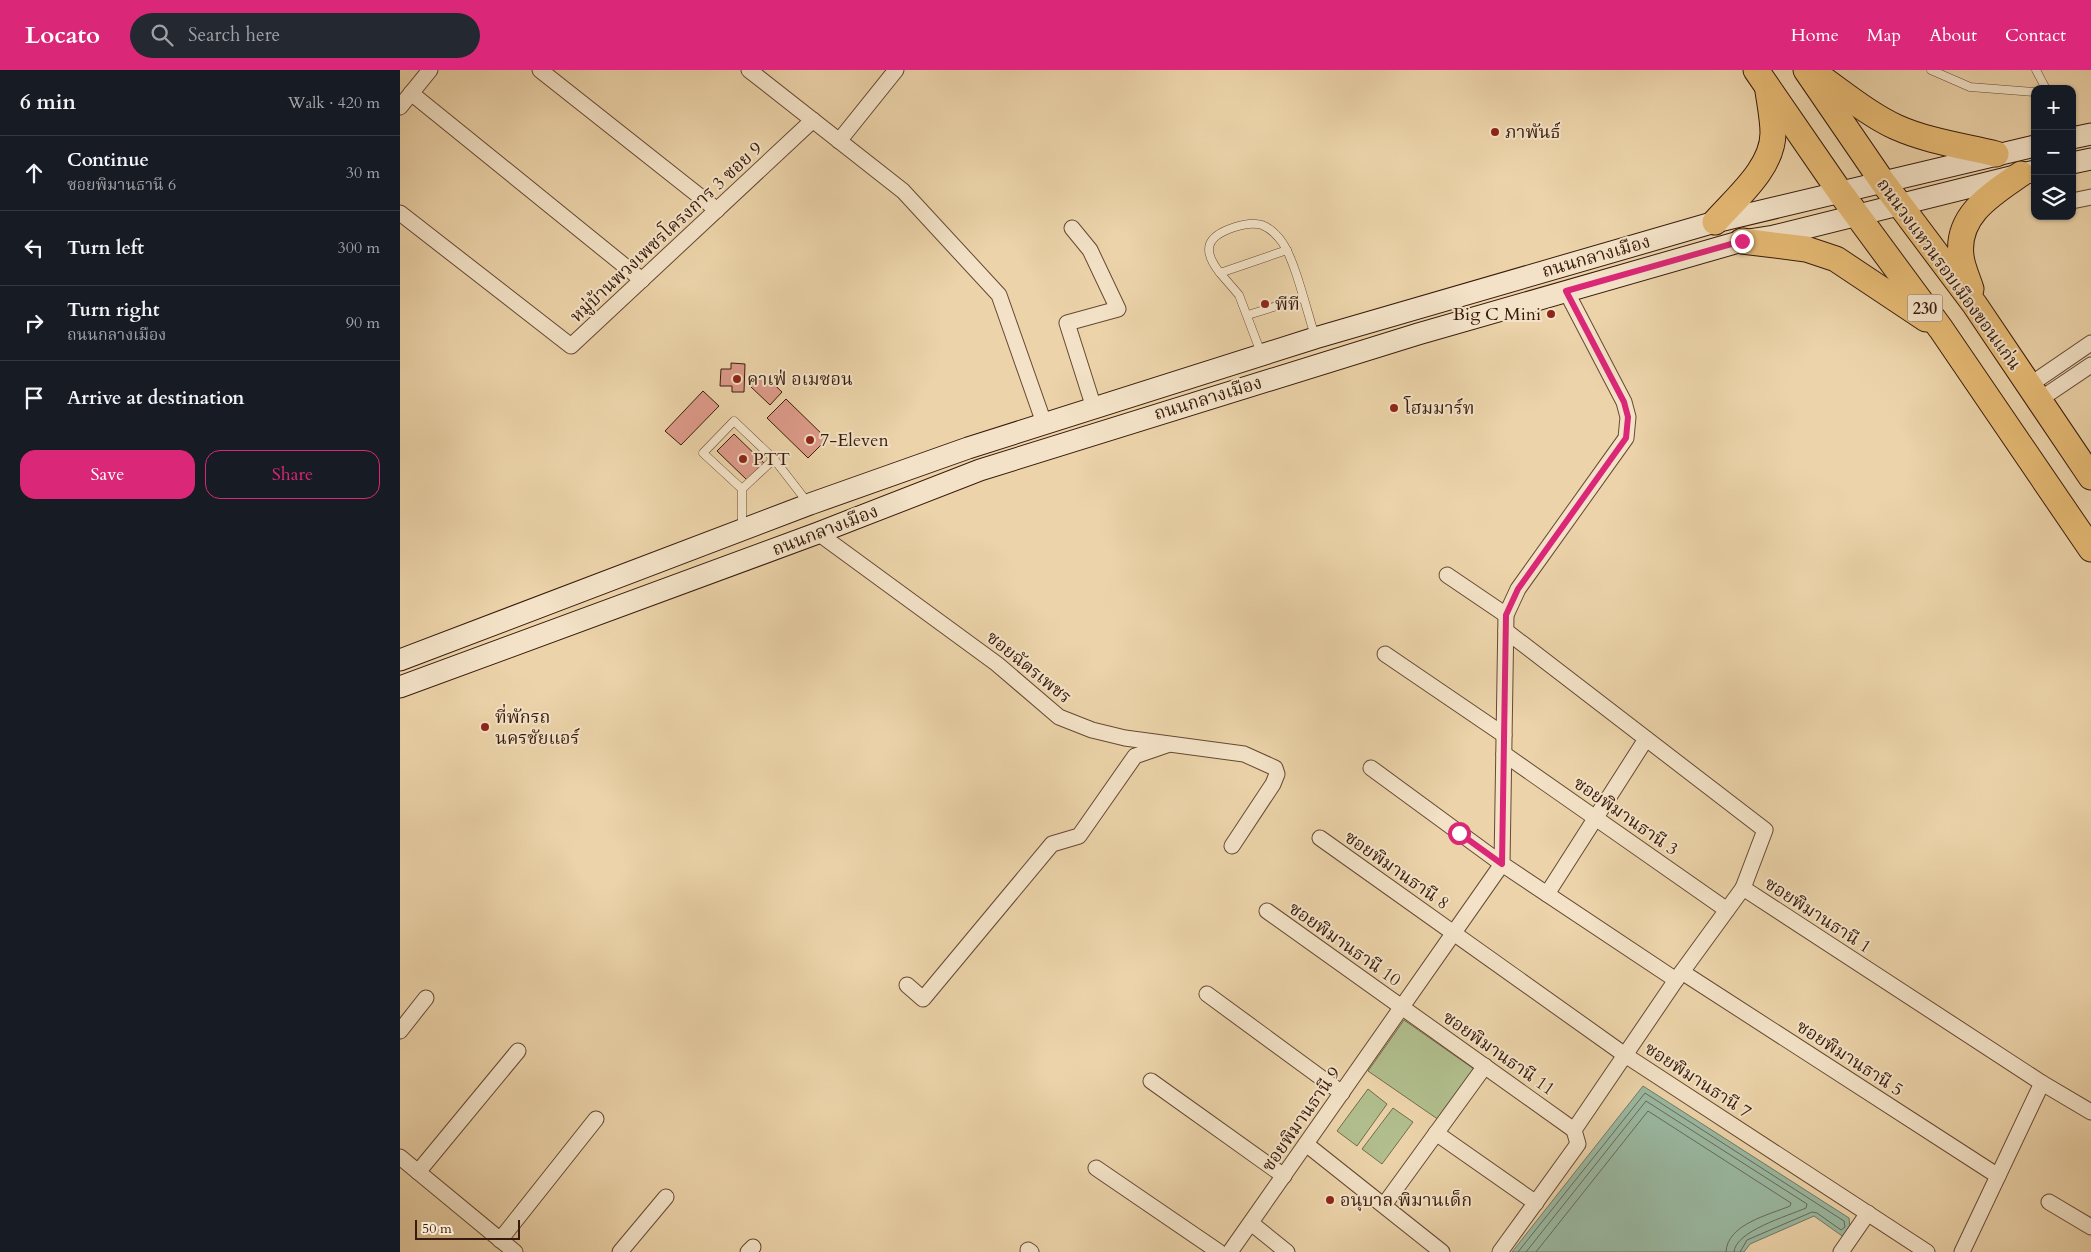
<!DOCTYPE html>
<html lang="en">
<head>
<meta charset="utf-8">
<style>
  body { margin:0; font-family:Cardo,"Noto Serif Thai",serif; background:#242831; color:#f1f3f6 }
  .controls { position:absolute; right:15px; top:15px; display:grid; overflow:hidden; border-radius:10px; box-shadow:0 1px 4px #0004 }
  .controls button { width:45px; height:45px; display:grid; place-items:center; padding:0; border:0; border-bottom:1px solid #363941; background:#171b24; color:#f1f3f6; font:25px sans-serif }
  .scale { position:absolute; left:15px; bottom:12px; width:105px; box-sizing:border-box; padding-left:5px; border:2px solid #381b0c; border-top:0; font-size:14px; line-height:18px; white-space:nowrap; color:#381b0c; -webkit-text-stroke:4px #f3e2c7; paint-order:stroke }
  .stop { position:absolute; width:15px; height:15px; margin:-11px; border:4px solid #db2777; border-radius:50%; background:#fff }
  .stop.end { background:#db2777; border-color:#fff; box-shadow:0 1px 5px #0008 }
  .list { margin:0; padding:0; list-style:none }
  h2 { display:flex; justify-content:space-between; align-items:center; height:65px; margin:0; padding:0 20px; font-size:21px }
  h2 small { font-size:16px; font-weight:400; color:#9ea1a6 }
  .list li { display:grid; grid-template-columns:32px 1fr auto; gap:15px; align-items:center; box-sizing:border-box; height:75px; padding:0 20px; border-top:1px solid #363941 }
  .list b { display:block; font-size:19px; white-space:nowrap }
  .list p { margin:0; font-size:16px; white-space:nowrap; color:#9ea1a6 }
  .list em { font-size:16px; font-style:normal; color:#9ea1a6 }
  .actions { display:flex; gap:10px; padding:15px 20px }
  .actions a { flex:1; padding:11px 0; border:1px solid #db2777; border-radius:15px; text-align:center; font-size:18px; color:#db2777 }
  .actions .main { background:#db2777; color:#fff }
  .icon { flex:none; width:28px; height:28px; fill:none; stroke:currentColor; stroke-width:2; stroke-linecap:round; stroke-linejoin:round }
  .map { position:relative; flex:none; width:1691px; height:1182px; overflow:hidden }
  header { display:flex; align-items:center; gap:30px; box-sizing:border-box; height:70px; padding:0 25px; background:#db2777; color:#fff }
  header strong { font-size:24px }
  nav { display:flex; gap:28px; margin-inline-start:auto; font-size:18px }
  .search { width:350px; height:45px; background:#242831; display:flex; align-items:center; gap:12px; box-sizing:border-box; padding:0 18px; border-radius:28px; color:#9ea1a6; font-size:19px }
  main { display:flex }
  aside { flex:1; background:#171b24 }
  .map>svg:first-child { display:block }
  .green { fill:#b1be8d; stroke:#746c4c }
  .water { fill:#9ab9a2; stroke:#737a66 }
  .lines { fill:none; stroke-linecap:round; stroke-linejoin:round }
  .shore { stroke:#696a57; stroke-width:1 }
  .building { fill:#de9b8a; stroke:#381b0c }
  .service-casing { stroke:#654933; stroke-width:9 }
  .minor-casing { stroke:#654933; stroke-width:17 }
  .secondary-casing { stroke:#381b0c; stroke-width:23 }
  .trunk-casing { stroke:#381b0c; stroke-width:27 }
  .service { stroke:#f3e2c7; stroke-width:8 }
  .minor { stroke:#f3e2c7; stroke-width:15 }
  .secondary { stroke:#f3e2c7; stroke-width:21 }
  .trunk { stroke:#e6ba74; stroke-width:25 }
  .route { stroke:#db2777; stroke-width:6 }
  .poi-dot { fill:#8f2418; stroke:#f3e2c7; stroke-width:2 }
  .labels { text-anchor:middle; stroke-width:4; stroke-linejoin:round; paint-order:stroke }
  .shield { fill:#f3e2c7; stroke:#705744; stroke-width:1 }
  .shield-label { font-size:16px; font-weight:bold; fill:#381b0c }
  .poi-label { font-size:18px; fill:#381b0c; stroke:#f3e2c7; text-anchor:start }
  .street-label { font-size:18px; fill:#381b0c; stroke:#f3e2c7 }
</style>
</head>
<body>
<header>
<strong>Locato</strong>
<div class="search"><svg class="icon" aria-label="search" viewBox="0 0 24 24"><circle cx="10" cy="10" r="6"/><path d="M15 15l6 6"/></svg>Search here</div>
<nav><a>Home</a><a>Map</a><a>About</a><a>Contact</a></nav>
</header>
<main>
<aside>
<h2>6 min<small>Walk · 420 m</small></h2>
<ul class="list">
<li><svg class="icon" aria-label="ahead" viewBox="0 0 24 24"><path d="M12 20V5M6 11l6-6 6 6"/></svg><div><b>Continue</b><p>ซอยพิมานธานี 6</p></div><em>30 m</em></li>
<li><svg class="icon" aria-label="left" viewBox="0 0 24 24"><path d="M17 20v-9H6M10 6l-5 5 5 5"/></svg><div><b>Turn left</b></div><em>300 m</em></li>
<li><svg class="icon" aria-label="right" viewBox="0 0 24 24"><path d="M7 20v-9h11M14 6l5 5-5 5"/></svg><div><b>Turn right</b><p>ถนนกลางเมือง</p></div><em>90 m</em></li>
<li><svg class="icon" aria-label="arrive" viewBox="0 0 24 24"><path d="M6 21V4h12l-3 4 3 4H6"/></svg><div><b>Arrive at destination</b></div></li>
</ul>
<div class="actions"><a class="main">Save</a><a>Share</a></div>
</aside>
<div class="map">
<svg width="1691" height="1182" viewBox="0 0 1691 1182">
  <rect width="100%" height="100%" fill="#ecd3a9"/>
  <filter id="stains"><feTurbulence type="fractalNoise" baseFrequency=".004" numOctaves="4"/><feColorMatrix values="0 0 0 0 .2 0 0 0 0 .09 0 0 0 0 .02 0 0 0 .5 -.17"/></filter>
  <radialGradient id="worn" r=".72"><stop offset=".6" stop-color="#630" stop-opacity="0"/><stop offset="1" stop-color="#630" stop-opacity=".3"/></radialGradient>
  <g class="green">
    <polygon points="1004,950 1074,999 1039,1050 968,1001"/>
    <polygon points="968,1019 987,1034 957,1076 937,1061"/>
    <polygon points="993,1038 1013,1052 982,1094 962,1079"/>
  </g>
  <polygon class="water" points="1243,1016 1449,1148 1450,1157 1445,1168 1414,1146 1350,1174 1344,1182 1112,1182"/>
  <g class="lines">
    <g class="shore">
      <polyline points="1118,1182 1245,1023 1444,1151 1445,1157 1441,1160 1417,1143 1412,1142 1347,1170 1340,1182"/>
      <path d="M1126,1182L1246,1031L1407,1134L1406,1138C1388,1146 1335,1161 1334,1182"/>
      <path d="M1136,1182L1248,1041L1391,1133L1390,1136C1369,1145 1327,1154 1326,1182"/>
    </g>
  </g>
  <g class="building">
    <polygon points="331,293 345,294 344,322 332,322 332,316 320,316 321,299 331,299"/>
    <polygon points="363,304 382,322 370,335 350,316"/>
    <polygon points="303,321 319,336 281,375 265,361"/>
    <polygon points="386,329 427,369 408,388 367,348"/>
    <polygon points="334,364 364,393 347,410 317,381"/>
  </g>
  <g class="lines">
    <g class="service-casing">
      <g id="service">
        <polyline points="1531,0 1570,17 1635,22"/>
        <polyline points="1636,0 1646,19"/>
        <path d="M820,203C801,179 807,166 835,157C844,154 853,152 862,155C870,158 877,165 882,172C895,190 907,242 915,266"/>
        <polyline points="848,245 902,228"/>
        <polyline points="861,283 839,225 820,203 887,180"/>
        <polyline points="342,419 303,383 334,351 374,389 408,433"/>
        <polyline points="342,457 342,419 374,389"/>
      </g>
    </g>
    <g class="minor-casing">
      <g id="minor">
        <polyline points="140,0 317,140"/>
        <polyline points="349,0 503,121 599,225 644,353"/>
        <polyline points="11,23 242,210"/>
        <polyline points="0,37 30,0"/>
        <polyline points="439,71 496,0"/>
        <polyline points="1672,131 1691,127"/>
        <polyline points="0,143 171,276 413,50"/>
        <polyline points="672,158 690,180 718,239 667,253 694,338"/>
        <polyline points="1628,316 1691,273"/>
        <polyline points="1639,330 1691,295"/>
        <polyline points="418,463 597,594 659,647 692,660 725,668 844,684 875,698 877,704 873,714 832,776"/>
        <polyline points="1047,505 1106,545"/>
        <polyline points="1106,561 1365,760 1343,818 1642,1013 1562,1182"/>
        <polyline points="985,584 1104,665"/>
        <polyline points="1104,684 1327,840"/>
        <polyline points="971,698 1102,794 1276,910"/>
        <polyline points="920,768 1225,985 1527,1182"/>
        <polyline points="1147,824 1246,669"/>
        <polyline points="867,841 1174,1060"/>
        <polyline points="1282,902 1598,1106"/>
        <polyline points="507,915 523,929 652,774 679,766 735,686 767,675"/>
        <polyline points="807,924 942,1023"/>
        <polyline points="0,961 26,928"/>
        <polyline points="751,1011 884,1106"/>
        <polyline points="1642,1013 1691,1042"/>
        <polyline points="1036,1063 1136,1133"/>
        <polyline points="906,1074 1042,1182"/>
        <polyline points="0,1087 115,1182"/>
        <polyline points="696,1098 819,1182"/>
        <polyline points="18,1102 118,981"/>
        <polyline points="1649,1132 1691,1157"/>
        <polyline points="984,1135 1085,996"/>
        <polyline points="851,1153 887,1182"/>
        <polyline points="100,1170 196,1049"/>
        <polyline points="628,1180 631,1182"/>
        <polyline points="220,1182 266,1127"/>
        <polyline points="348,1182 353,1177"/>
        <polyline points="830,1182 1102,794 1106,545 1118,519 1226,368 1228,347 1224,332 1166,221"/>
        <polyline points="1100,1182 1178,1074 1174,1060 1276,910 1343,818"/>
        <polyline points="1441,1182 1468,1143"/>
      </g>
    </g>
    <g class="secondary-casing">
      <g id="secondary">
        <polyline points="1672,68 1691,64"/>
        <polyline points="1672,93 1691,89"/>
        <polyline points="0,590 410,434 568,378 915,268 1315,152 1635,76"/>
        <polyline points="0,617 418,463 580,400 1018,264 1342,171 1374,166 1635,101"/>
      </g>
    </g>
    <g class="trunk-casing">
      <g id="trunk">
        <polyline points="1356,0 1440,122 1541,259 1691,479"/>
        <polyline points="1406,0 1482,111 1575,235 1691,407"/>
        <path d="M1416,4C1442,22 1468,44 1496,57C1527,71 1563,76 1596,84"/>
        <path d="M1315,152C1336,128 1373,98 1373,63C1373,50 1370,35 1368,21"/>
        <polyline points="1342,171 1406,179 1436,189 1526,249"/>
        <path d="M1571,219C1568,209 1562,197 1561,186C1556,145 1592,124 1621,104"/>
      </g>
    </g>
    <use href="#service" class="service"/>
    <use href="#minor" class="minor"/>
    <use href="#secondary" class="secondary"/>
    <use href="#trunk" class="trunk"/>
  </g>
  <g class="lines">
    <polyline class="route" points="1059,763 1102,794 1106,545 1118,519 1226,368 1228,347 1224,332 1166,221 1342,171"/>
  </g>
  <g class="poi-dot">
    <circle cx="1095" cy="62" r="5"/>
    <circle cx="865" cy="234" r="5"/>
    <circle cx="1151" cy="244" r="5"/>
    <circle cx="337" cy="309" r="5"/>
    <circle cx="994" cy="338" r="5"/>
    <circle cx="410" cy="370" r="5"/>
    <circle cx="343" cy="389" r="5"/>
    <circle cx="85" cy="657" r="5"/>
    <circle cx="930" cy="1130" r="5"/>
  </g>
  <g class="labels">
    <rect class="shield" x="1507.5" y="224.5" width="35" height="27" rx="4"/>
    <g class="shield-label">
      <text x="1525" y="244">230</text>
    </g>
    <g class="poi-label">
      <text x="1105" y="68">ภาพันธ์</text>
      <text x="875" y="240">พีที</text>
      <text x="1141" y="250" text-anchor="end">Big C Mini</text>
      <text x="347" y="315">คาเฟ่ อเมซอน</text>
      <text x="1004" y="344">โฮมมาร์ท</text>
      <text x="420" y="376">7-Eleven</text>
      <text x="353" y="395">PTT</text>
      <text x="95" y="653">ที่พักรถ<tspan x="95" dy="21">นครชัยแอร์</tspan></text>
      <text x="940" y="1136">อนุบาล พิมานเด็ก</text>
    </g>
    <g class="street-label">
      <text transform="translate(266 162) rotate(-43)" y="6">หมู่บ้านพวงเพชรโครงการ 3 ซอย 9</text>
      <text transform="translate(1196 186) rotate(-16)" y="6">ถนนกลางเมือง</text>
      <text transform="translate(1549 204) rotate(54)" y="6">ถนนวงแหวนรอบเมืองขอนแก่น</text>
      <text transform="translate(808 328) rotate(-17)" y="6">ถนนกลางเมือง</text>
      <text transform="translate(425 460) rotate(-21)" y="6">ถนนกลางเมือง</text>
      <text transform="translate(629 597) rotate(39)" y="6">ซอยฉัตรเพชร</text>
      <text transform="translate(1226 746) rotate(35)" y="6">ซอยพิมานธานี 3</text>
      <text transform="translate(997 800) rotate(35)" y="6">ซอยพิมานธานี 8</text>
      <text transform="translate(1418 845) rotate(33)" y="6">ซอยพิมานธานี 1</text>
      <text transform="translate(945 874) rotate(35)" y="6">ซอยพิมานธานี 10</text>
      <text transform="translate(1099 983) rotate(35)" y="6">ซอยพิมานธานี 11</text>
      <text transform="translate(1450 988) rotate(33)" y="6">ซอยพิมานธานี 5</text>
      <text transform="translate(1298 1010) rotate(33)" y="6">ซอยพิมานธานี 7</text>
      <text transform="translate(901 1049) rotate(-55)" y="6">ซอยพิมานธานี 9</text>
    </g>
  </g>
  <rect width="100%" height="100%" filter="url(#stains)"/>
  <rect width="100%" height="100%" fill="url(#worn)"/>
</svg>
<div class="controls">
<button>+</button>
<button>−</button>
<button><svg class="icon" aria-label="layers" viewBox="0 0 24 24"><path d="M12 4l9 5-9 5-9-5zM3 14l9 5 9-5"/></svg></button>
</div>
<div class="scale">50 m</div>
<div class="stop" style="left:1059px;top:763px"></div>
<div class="stop end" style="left:1342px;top:171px"></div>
</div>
</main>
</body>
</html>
